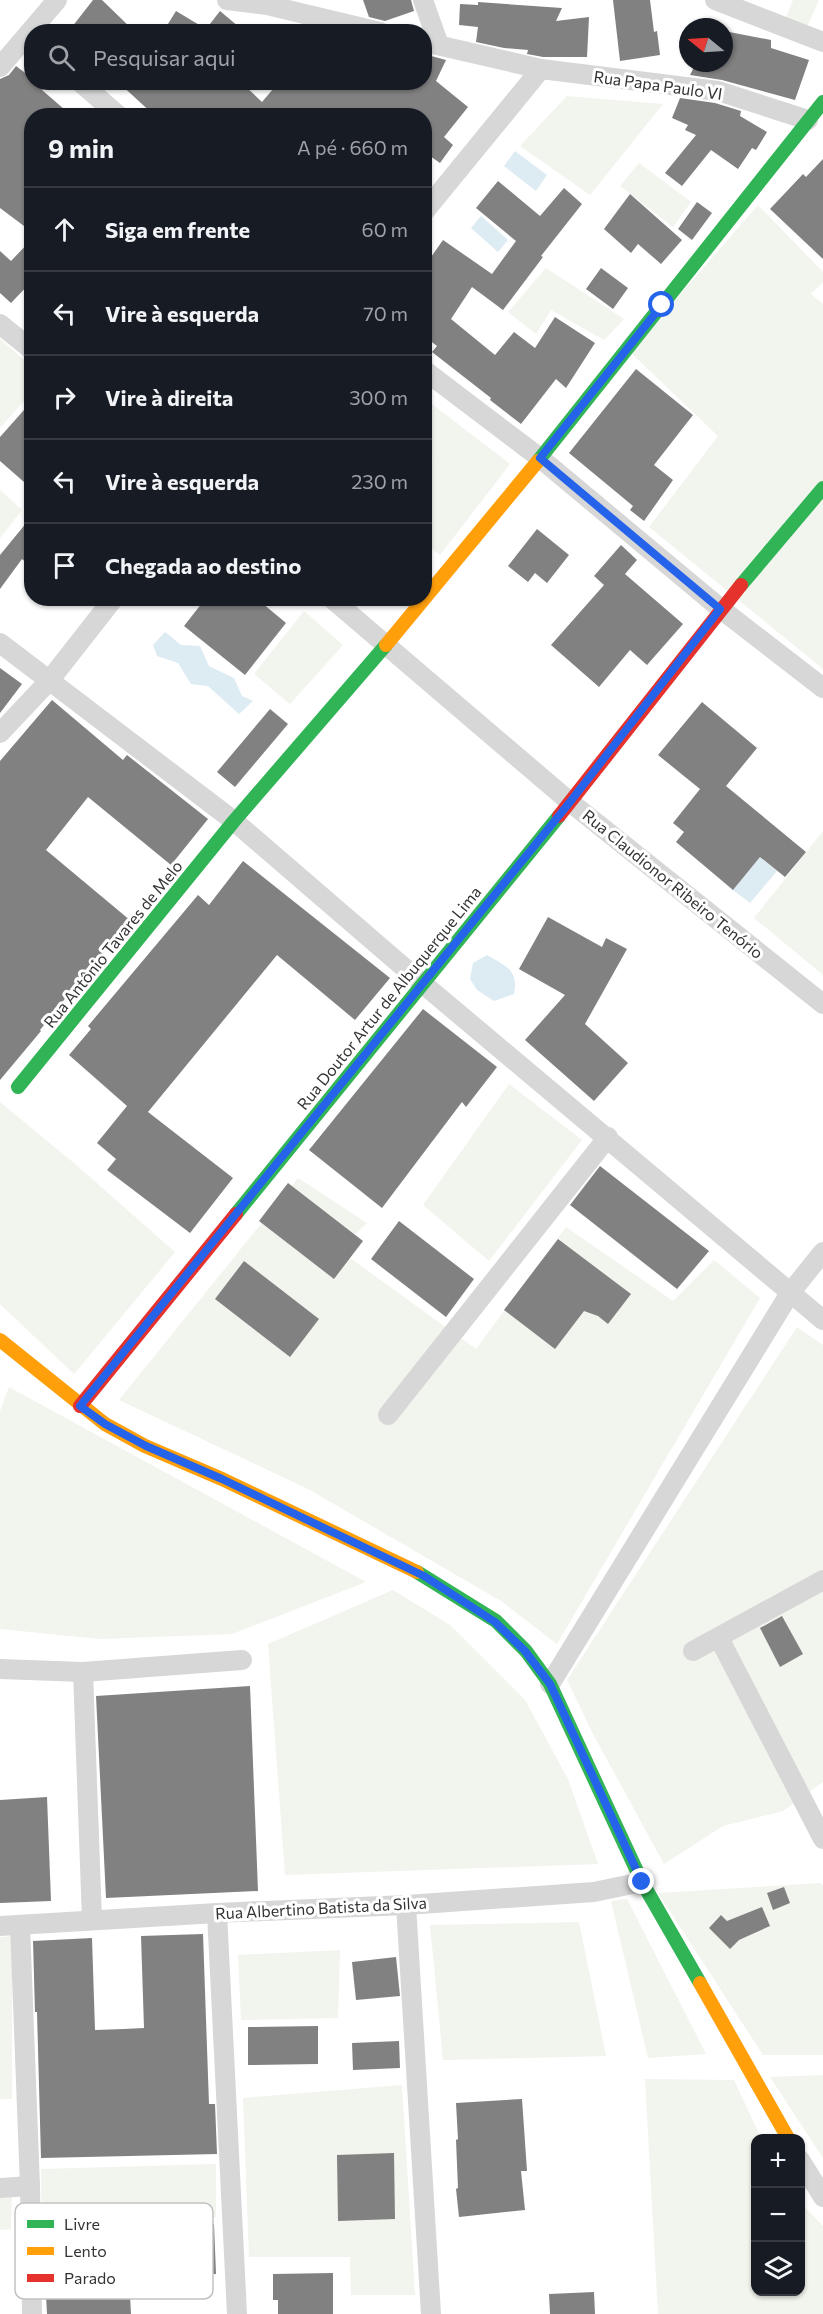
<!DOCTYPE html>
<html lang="pt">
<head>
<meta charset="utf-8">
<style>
  body { margin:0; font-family:Commissioner,sans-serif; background:#20242c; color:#f1f3f6 }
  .controls { position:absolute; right:18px; bottom:18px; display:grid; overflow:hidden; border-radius:12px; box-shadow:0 2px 4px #0004 }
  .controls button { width:54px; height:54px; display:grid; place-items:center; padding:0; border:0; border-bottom:2px solid #363941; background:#171b24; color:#f1f3f6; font:30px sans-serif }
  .compass { position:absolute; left:679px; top:18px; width:54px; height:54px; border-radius:50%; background:#171b24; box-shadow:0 2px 4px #0004; rotate:288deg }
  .stop { position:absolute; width:18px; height:18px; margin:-14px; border:4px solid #2563eb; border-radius:50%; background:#fff }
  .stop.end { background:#2563eb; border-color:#fff; box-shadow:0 2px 6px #0008 }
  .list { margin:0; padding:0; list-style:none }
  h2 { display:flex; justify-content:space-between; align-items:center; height:78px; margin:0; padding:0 24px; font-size:26px }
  h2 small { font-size:20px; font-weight:400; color:#9ea1a6 }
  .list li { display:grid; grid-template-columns:39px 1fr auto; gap:18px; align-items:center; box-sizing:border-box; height:84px; padding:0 24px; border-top:2px solid #363941 }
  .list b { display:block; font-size:22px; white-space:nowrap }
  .list em { font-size:20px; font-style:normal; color:#9ea1a6 }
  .icon { flex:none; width:33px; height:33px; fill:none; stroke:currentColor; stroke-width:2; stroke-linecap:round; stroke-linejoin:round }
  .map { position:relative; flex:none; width:823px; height:2314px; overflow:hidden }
  .search { position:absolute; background:#171b24; box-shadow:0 2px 4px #0004; left:24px; top:24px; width:408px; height:66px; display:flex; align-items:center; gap:15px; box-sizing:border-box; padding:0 21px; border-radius:24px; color:#9ea1a6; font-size:22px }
  .panel { position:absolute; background:#171b24; box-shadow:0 2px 4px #0004; left:24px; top:108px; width:408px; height:498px; border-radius:24px }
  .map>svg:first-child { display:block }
  .green { fill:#f1f5ed }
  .water { fill:#ddebf3 }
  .building { fill:#818181 }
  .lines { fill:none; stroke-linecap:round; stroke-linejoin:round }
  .street { stroke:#d7d7d7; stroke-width:20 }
  .fast { stroke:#30b455; stroke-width:14 }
  .slow { stroke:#ff9f0a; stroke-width:14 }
  .jam { stroke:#e5322d; stroke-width:14 }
  .route { stroke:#2563eb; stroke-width:8 }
  .labels { text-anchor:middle; stroke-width:6; stroke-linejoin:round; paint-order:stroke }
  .street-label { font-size:16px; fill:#333; stroke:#fff }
  .key { fill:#fff; stroke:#c2c2c2; stroke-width:1.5 }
  .key-label { font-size:16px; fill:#333 }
</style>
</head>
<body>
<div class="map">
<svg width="823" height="2314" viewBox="0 0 823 2314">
  <rect width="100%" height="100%" fill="#fff"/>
  <g class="green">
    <polygon points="793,0 819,0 806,29 786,18"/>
    <polygon points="567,96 663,104 590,195 520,146"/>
    <polygon points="639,163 691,202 673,227 620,186"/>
    <polygon points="758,205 823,272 823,282 811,294 823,304 823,669 649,527 718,436 630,352"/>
    <polygon points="546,268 624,319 604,340 551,310 536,334 508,312"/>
    <polygon points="0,339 31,366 32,392 0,428"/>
    <polygon points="424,398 510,464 440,555 425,543 425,472 433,460 425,454"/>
    <polygon points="0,490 22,510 0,538"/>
    <polygon points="304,611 343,645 290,704 254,674"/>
    <polygon points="823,831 823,975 754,918"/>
    <polygon points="509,1084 582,1140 489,1261 423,1205"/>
    <polygon points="0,1102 75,1164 175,1252 74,1374 0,1304"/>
    <polygon points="298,1178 367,1223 339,1250 476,1349 566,1227 673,1301 714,1260 760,1298 557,1644 501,1601 308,1489 119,1400"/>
    <polygon points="797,1327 823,1345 823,1782 783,1811 723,1826 664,1864 593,1734 567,1680"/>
    <polygon points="9,1387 366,1582 232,1634 100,1639 0,1629 0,1411"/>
    <polygon points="393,1590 450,1625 525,1700 568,1779 598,1864 285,1875 268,1644"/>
    <polygon points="821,1883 823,1886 823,2055 763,2055 658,1893"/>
    <polygon points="627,1899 706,2054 648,2058 611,1901"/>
    <polygon points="579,1922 606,2056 443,2060 430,1925"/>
    <polygon points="12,1936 12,2099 0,2099 0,1937"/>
    <polygon points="340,1950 338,2018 241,2020 238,1955"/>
    <polygon points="823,2075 823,2158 770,2077"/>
    <polygon points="645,2079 734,2080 761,2138 756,2138 756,2292 800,2292 801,2203 823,2226 823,2314 658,2314"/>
    <polygon points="402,2085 415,2295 351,2295 350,2257 249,2257 243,2098"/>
    <polygon points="216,2164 216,2217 119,2219 119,2233 42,2235 41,2169"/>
    <polygon points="0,2197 12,2197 11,2229 0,2230"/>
  </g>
  <g class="water">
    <polygon points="515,151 547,175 536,191 504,166"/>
    <polygon points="481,216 508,240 498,252 471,228"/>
    <polygon points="165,632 181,645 200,646 209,666 234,678 242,696 253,701 239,714 208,686 191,684 178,663 157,656 153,645"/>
    <polygon points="760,857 777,871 750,903 733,890"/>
    <path d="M487,955C505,966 519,969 514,994L494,1001L477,990L470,979L473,963Z"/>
  </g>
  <g class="building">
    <polygon points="93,0 102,0 135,32 68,32"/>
    <polygon points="363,0 411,0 414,11 385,21 369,17"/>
    <polygon points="613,0 650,0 654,32 657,31 660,55 620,61"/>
    <polygon points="478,2 562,8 556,21 589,17 587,57 543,57 527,54 528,50 504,48 476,42 478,27 459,25 460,4 478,5"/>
    <polygon points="176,11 206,29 220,11 245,32 163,32"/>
    <polygon points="724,31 771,40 771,48 809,60 795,100 722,80 690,75 696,63 724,63"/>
    <polygon points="424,54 446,60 436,81 468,107 444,137 453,145 440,163 430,156 424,162 424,116 155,116 118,82 241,82 262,102 279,82 424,82"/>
    <polygon points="16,66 32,78 32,82 37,82 43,88 42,90 72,116 32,116 32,232 0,208 0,79 9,75"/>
    <polygon points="680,98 715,103 741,111 740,116 767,132 756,150 752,148 738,169 711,150 682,186 665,173 696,135 685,130 688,125 672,118"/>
    <polygon points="823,159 823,259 770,209 803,174 806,177"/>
    <polygon points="498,181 540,216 564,188 582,204 541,256 543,257 503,310 472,287 451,319 495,355 514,332 535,348 555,317 595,343 566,388 556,379 521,424 490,400 491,398 432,352 437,346 424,336 424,267 443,240 492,274 516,241 476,208"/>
    <polygon points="630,194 682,240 661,264 638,244 631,253 604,229"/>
    <polygon points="697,202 712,213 692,240 678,229"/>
    <polygon points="32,239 32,281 11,303 0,293 0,251 11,261"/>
    <polygon points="601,268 628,288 613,309 586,289"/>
    <polygon points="636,369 693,415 654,465 673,480 644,521 630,510 633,506 569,453"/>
    <polygon points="32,401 32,489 0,461 0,437"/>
    <polygon points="32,516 32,567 22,559 0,589 0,555"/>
    <polygon points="537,529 569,555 547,583 535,573 528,582 508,566"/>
    <polygon points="621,545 637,560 625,574 683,624 647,665 630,650 599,687 551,645 604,585 594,576"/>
    <polygon points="206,598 256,598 286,623 245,675 184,626"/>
    <polygon points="0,668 22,684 0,713"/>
    <polygon points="52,700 123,760 127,755 208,819 171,865 88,797 46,850 131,921 84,975 40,1030 41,1031 0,1080 0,761"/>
    <polygon points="702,702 757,748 726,786 806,852 785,877 760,857 733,890 676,842 684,832 673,823 700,789 658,755"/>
    <polygon points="270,709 288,724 235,787 217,772"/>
    <polygon points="243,861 390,978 355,1020 277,955 148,1112 233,1178 190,1233 107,1170 116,1159 97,1143 127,1106 69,1055 91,1029 88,1026 198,895 209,905"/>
    <polygon points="548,917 602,947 606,938 627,949 585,1024 628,1063 594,1101 525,1040 565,995 519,969"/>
    <polygon points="423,1009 497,1067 466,1107 462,1102 382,1208 309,1150"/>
    <polygon points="600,1166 709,1251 677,1289 570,1205"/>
    <polygon points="288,1183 363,1241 334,1279 259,1221"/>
    <polygon points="399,1221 474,1279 446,1317 371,1259"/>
    <polygon points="558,1239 631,1294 608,1324 598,1316 584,1311 555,1349 504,1310"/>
    <polygon points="244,1261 319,1319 290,1357 215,1299"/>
    <polygon points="782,1616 803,1654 780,1667 760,1628"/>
    <polygon points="250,1686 258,1891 106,1898 96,1696"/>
    <polygon points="47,1797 51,1901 0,1903 0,1800"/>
    <polygon points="784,1887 790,1903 773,1910 767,1893"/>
    <polygon points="762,1907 770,1926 739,1940 730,1949 709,1928 721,1915 727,1921"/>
    <polygon points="203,1934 209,2104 215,2104 217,2154 41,2158 37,2012 35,2012 33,1941 92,1938 95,2030 124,2029 144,2028 141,1936"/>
    <polygon points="396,1957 400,1996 356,2000 352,1962"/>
    <polygon points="318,2026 318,2064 248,2065 248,2027"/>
    <polygon points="399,2041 400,2068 353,2070 352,2043"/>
    <polygon points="522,2099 527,2171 521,2171 525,2210 459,2217 456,2189 458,2188 456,2140 458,2139 456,2103"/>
    <polygon points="394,2153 395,2219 338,2221 337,2155"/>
    <polygon points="214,2224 216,2274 129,2277 131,2314 47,2314 45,2277 49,2277 47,2243 128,2238 128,2228"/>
    <polygon points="333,2273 333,2314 278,2314 278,2300 273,2300 273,2274"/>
    <polygon points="594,2292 595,2314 550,2314 549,2294"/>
  </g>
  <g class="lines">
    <g class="street">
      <polyline points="227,0 267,5 380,32"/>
      <polyline points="423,0 439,45"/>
      <polyline points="715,0 823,42"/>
      <polyline points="424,42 541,69 718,91 808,120"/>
      <polyline points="0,67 57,0"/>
      <polyline points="80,82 119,116"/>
      <polyline points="424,212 541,69"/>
      <polyline points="0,324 32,350"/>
      <polyline points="424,370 540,458 721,609 823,688"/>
      <polyline points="331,598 570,802 823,1004"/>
      <polyline points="0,643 234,821 422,983 823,1320"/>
      <polyline points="0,733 49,681 114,598"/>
      <polyline points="388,1415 608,1137"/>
      <polyline points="719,1638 823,1839"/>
      <polyline points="693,1651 823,1580"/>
      <polyline points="0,1669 83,1672 242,1660"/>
      <polyline points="83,1672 92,1920"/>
      <polyline points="550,1684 790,1293 823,1252"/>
      <polyline points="406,1905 431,2314"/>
      <polyline points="217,1913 237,2314"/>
      <polyline points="20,1925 30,2186 32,2314"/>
      <polyline points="0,1926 217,1913 406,1905 594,1892 642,1882"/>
      <polyline points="800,2160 823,2197"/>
      <polyline points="0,2188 30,2186"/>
    </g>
    <g class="fast">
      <polyline points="538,461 823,102"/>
      <polyline points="741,585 823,488"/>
      <polyline points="18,1087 234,821 386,645"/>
      <polyline points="236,1214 559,816"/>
      <polyline points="417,1572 496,1621 526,1651 550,1684 642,1882 700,1983"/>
    </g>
    <g class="slow">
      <polyline points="386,645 538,461"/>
      <polyline points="0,1340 105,1424 145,1446 222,1479 417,1572"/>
      <polyline points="700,1983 788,2138"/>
    </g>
    <g class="jam">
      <polyline points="559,816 741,585"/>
      <polyline points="80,1406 236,1214"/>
    </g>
  </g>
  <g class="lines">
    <polyline class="route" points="642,1882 550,1684 525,1651 495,1622 424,1576 222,1479 146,1446 105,1424 80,1406 570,802 720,609 540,458 662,305"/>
  </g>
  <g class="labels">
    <g class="street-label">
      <text transform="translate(658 85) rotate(8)" y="6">Rua Papa Paulo VI</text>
      <text transform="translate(673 884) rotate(39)" y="6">Rua Claudionor Ribeiro Tenório</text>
      <text transform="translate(113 944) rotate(-51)" y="6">Rua Antônio Tavares de Melo</text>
      <text transform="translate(389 998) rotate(-51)" y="6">Rua Doutor Artur de Albuquerque Lima</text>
      <text transform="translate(321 1908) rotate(-3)" y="6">Rua Albertino Batista da Silva</text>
    </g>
  </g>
  <rect x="15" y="2203" width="198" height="96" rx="9" class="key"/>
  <rect x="27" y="2220" width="27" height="8" fill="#30b455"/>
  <rect x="27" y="2247" width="27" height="8" fill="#ff9f0a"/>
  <rect x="27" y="2274" width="27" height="8" fill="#e5322d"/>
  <g class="key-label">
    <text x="64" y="2230">Livre</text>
    <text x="64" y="2257">Lento</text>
    <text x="64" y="2284">Parado</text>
  </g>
</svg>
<div class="controls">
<button>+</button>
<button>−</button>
<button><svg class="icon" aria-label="layers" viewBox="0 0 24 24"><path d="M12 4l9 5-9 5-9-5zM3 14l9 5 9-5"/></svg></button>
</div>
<svg class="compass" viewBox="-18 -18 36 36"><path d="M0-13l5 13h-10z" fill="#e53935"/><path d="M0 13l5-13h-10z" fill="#9ea1a6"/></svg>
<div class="stop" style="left:662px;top:305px"></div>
<div class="stop end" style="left:642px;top:1882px"></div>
<div class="search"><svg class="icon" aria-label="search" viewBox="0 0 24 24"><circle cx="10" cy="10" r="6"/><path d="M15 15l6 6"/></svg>Pesquisar aqui</div>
<section class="panel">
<h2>9 min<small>A pé · 660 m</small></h2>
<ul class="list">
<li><svg class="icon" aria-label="ahead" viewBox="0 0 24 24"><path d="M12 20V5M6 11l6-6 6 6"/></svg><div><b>Siga em frente</b></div><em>60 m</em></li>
<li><svg class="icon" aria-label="left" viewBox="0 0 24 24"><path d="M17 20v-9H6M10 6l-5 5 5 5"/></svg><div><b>Vire à esquerda</b></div><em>70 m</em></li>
<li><svg class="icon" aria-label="right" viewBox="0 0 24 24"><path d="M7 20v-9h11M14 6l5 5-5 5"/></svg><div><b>Vire à direita</b></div><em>300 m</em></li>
<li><svg class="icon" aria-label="left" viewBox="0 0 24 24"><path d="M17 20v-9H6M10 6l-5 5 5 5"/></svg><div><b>Vire à esquerda</b></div><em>230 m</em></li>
<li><svg class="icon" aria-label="arrive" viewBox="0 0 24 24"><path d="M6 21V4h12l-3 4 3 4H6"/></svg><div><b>Chegada ao destino</b></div></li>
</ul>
</section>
</div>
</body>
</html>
